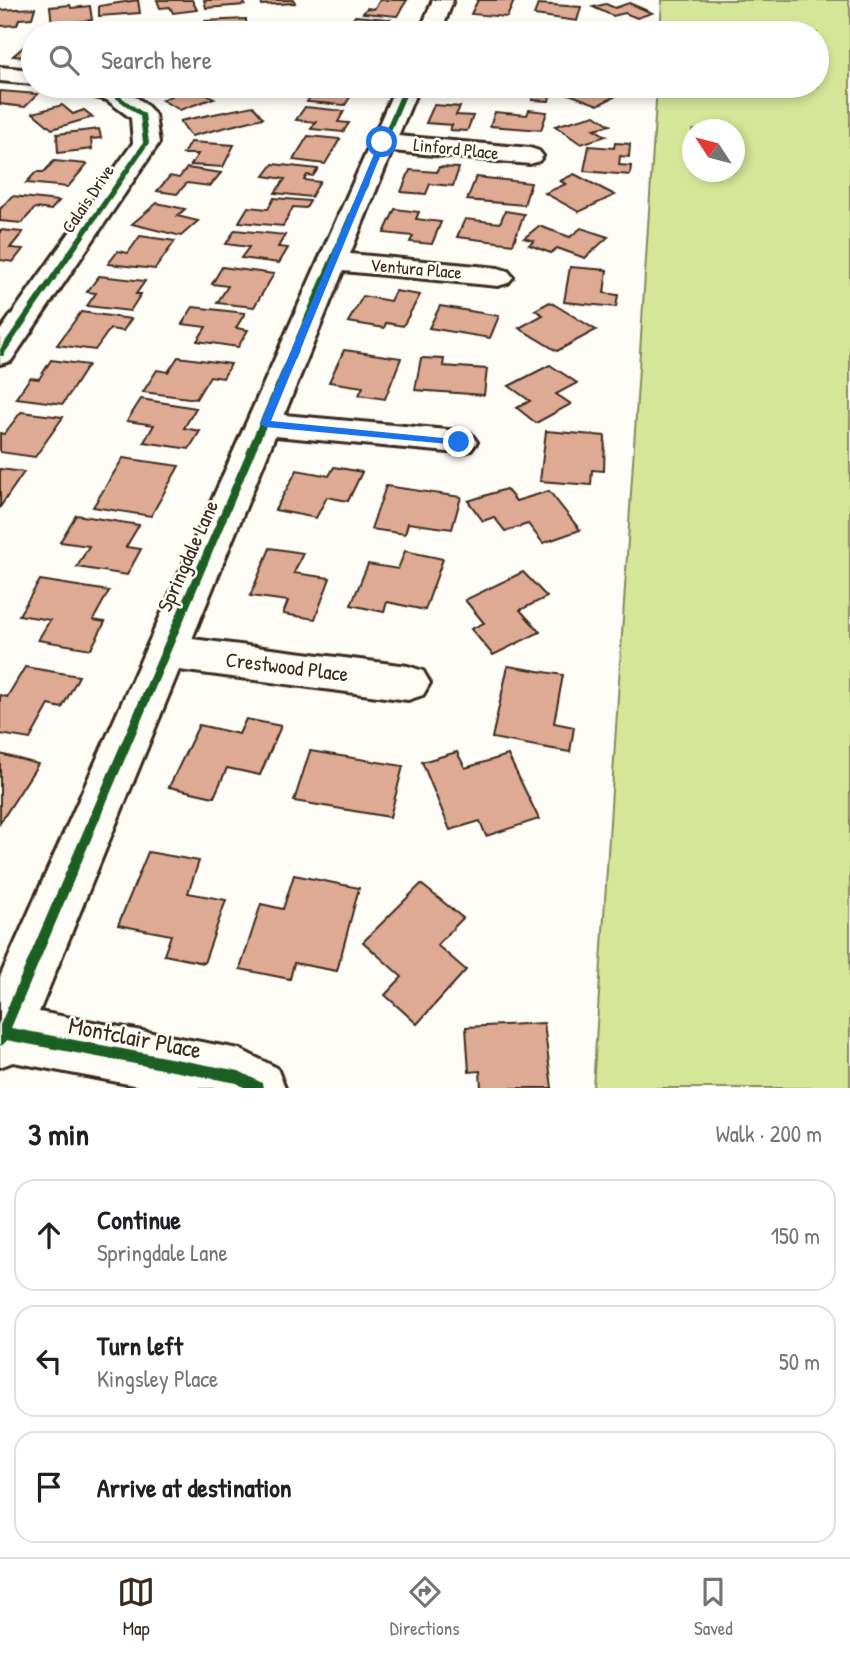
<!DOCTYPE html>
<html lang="en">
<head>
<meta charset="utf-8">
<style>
  body { margin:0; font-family:"Patrick Hand",sans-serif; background:#f6f6f6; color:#202124 }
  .compass { position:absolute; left:682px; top:119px; width:63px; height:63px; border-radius:50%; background:#fff; box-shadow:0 4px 10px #0003; rotate:306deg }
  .stop { position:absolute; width:21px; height:21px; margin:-16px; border:5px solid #1a73e8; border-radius:50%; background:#fff }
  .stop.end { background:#1a73e8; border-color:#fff; box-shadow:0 2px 7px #0008 }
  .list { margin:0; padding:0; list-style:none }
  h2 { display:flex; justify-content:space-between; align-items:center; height:91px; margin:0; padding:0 28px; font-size:30px }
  h2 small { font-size:23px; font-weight:400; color:#757577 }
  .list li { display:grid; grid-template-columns:46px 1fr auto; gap:21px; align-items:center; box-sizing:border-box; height:112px; margin:0 14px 14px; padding:0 14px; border:2px solid #e0e0e0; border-radius:21px }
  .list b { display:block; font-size:26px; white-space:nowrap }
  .list p { margin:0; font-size:23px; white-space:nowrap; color:#757577 }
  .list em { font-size:23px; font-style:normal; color:#757577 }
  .icon { flex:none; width:38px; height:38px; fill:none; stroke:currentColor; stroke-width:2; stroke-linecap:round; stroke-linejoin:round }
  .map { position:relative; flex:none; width:850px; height:1088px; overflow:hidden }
  .search { position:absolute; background:#fff; box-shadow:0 4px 10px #0003; left:21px; right:21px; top:21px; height:77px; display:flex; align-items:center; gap:18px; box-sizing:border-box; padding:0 24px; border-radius:38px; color:#757577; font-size:26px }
  .sheet { height:469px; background:#fff }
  nav { display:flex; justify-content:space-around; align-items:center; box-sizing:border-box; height:98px; border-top:2px solid #e0e0e0; background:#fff; font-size:19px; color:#757577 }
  nav a { display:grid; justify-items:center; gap:4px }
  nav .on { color:#3b2a1e }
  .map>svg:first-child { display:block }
  .green { fill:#d6e699; stroke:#88885c; stroke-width:2; fill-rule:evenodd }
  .building { fill:#deaa93; stroke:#3b2a1e; stroke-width:2 }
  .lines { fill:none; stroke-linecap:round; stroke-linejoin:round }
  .minor-casing { stroke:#3b2a1e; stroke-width:6 }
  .minor { fill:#fdfcf7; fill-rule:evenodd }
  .cycleway-casing { stroke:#fdfcf7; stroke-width:4 }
  .cycleway { fill:#1b5e20; fill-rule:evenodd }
  .route { fill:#1a73e8 }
  .labels { text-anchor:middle; stroke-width:5; stroke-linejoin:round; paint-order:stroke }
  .far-street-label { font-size:18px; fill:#3b2a1e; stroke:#fdfcf7 }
  .street-label { font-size:21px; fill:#3b2a1e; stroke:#fdfcf7 }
  .near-street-label { font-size:24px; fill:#3b2a1e; stroke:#fdfcf7 }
</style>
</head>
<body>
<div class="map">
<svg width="850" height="1088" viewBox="0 0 850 1088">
  <rect width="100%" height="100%" fill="#fdfcf7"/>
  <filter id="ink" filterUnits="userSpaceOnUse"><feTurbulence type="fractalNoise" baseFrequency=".0143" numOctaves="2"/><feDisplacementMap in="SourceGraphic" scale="14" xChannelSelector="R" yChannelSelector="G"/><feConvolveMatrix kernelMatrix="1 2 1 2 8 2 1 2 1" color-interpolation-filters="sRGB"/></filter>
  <g filter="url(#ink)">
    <path class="green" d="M662,0H848L850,8V1088H593L657,86H817V33H660ZM692,130H734V172H692Z"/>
    <g class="building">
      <polygon points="138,0 140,13 99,16 99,6"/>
      <polygon points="157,0 192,0 197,10 173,13 170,7 160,8"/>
      <polygon points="204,0 244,0 245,5 206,8"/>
      <polygon points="260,0 294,0 295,3 262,5"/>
      <polygon points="380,0 407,0 397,16 363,13 367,8 374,9"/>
      <polygon points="478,0 504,0 514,1 507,17 471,14"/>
      <polygon points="629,3 652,13 637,18 625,13 613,16 593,7 606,4 615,8"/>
      <polygon points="538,4 581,7 577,21 534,15"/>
      <polygon points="70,5 71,8 90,6 92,20 52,24 50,7"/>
      <polygon points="35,8 32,18 19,19 17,25 0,26 0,10"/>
      <polygon points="355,16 390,19 385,28 394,28 391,33 353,32 356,26 349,26"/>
      <polygon points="246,19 246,31 205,33 205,21"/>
      <polygon points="467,23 488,26 486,29 504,31 502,33 460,33"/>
      <polygon points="290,24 303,32 260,33"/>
      <polygon points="178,25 192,33 147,33"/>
      <polygon points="524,28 570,33 521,33"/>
      <polygon points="33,39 33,58 13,56"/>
      <polygon points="192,86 214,98 180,110 162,100"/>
      <polygon points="327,86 343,86 365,88 361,95 352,94 345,105 307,102 314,91 322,92"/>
      <polygon points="441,86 465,86 462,93 439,91"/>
      <polygon points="503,86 552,86 549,101 532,100 533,96 500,93"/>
      <polygon points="582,86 612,86 602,92 614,97 598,105 566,93"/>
      <polygon points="0,91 38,94 25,107 0,104"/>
      <polygon points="62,105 73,114 84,110 93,117 52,129 33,113"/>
      <polygon points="434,105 460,107 456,115 473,116 467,131 450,130 452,125 426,123"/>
      <polygon points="253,106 263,118 191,136 180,121"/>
      <polygon points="305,107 344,111 338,122 349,123 343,132 311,129 316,122 296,120"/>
      <polygon points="529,110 547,112 541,130 490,126 495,112 527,115"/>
      <polygon points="595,115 610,125 594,129 606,136 581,144 555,126"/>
      <polygon points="99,129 101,138 91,139 92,149 58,153 57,134"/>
      <polygon points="308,136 340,139 325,164 293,160"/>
      <polygon points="190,142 234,145 223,167 191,165 198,154 183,154"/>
      <polygon points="615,143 630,144 629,157 620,156 619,165 631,166 630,175 584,171 589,146 614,148"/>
      <polygon points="54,161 87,164 68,187 26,183 36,172 44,172"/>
      <polygon points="273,164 318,169 313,176 307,175 304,180 320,182 311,197 275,193 285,179 264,176"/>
      <polygon points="439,167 459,168 453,186 430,184 426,194 401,192 410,170 437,172"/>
      <polygon points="187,168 221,173 210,186 187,183 177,194 157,191 170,176 179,178"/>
      <polygon points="574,174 615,195 579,212 545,193 566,184 560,181"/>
      <polygon points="476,177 531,183 524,205 467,200"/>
      <polygon points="12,196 59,201 51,210 35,208 22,223 0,221 0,209"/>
      <polygon points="274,198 310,201 306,208 293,207 283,226 239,222 248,207 268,209"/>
      <polygon points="157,203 185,209 177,216 198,221 181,236 132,224"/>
      <polygon points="395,209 419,212 416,219 441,222 432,244 410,242 413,236 384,233"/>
      <polygon points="505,211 524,214 513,244 457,237 465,219 500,223"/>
      <polygon points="539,226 570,237 581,228 608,237 585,258 557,248 551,253 529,245 534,241 524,238"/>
      <polygon points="0,230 23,232 10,248 23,249 13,262 0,260"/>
      <polygon points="235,230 285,235 278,247 288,248 279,263 241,258 249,247 226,244"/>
      <polygon points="140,236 175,241 155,269 108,264 118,251 128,253"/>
      <polygon points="222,267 274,274 254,307 217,303 228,286 212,284"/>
      <polygon points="570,267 607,270 604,293 618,295 616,307 564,302"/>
      <polygon points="99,276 145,281 136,294 141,294 130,311 87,306 96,293 87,292"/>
      <polygon points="395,291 420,295 403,326 386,323 384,328 348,322 363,296 390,301"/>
      <polygon points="550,302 596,330 557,351 519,328 543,315 535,310"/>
      <polygon points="440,306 499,316 490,338 429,328"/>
      <polygon points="193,307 245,313 236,328 248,330 238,347 197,341 206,327 182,324"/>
      <polygon points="81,312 131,319 123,331 110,329 95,350 57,345"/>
      <polygon points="344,350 401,358 385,399 359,395 363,387 329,382"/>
      <polygon points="178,357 231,364 223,378 210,376 196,399 143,392 157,370 168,372"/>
      <polygon points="421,358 444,359 443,366 487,369 484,395 415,390"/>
      <polygon points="51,360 88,365 63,404 16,398 30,378 39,379"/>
      <polygon points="550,365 577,383 556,394 571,404 536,423 517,408 530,401 509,386"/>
      <polygon points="141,399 196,408 184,428 200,431 189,449 144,442 154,425 127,421"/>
      <polygon points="21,412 63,417 35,457 0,452 0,433 4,434"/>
      <polygon points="546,431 605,436 604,471 592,470 591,485 540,481"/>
      <polygon points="123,458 179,466 151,516 93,507"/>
      <polygon points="334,467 362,472 348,501 327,497 316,518 275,510 297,470 329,476"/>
      <polygon points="0,469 24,472 0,507"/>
      <polygon points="386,486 461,497 452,529 408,523 405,534 371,529"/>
      <polygon points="506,489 516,501 549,491 580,530 543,543 528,524 505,531 494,517 483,521 468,501"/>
      <polygon points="76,515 139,525 126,547 141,549 127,575 77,567 89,546 60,542"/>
      <polygon points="270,548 303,553 294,573 330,578 315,619 283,614 288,601 250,596"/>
      <polygon points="405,551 443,559 425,610 387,602 384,612 351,605 368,564 398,569"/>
      <polygon points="523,572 547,597 520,610 540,632 493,655 471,629 484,623 465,600"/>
      <polygon points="40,580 109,591 93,620 105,622 91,649 38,640 50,620 19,615"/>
      <polygon points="508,666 563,675 554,723 574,727 570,752 492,738"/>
      <polygon points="25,667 79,676 62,708 49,705 30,739 0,734 0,695 7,697"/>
      <polygon points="246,719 281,726 260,775 227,768 214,797 169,787 199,725 239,734"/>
      <polygon points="310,751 403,766 390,817 294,801"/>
      <polygon points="457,752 465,768 508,755 539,819 486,836 480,821 450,830 422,762"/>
      <polygon points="0,754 38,764 0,823"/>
      <polygon points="148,852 199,861 188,893 226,900 204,963 164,955 171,935 118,925"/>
      <polygon points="294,875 359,888 337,971 294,963 290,979 240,969 261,904 283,909"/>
      <polygon points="421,884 463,918 437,945 466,970 417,1024 385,995 402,977 363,942"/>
      <polygon points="544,1023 552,1088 481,1088 480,1071 469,1072 466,1027"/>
    </g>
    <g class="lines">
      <g class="minor-casing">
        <g id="minor">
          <polygon points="433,0 453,0 441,33 419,33"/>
          <polygon points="0,67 33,70 33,84 0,81"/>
          <path d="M70,86C101,86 135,86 155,115L159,143L11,361L0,364V331L133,143L131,118L107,100L73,91Z"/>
          <polygon points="396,86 419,86 398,136 530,148 539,151 543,156 539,161 530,164 392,151 350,254 498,268 508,271 513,277 508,283 498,286 343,271 284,415 459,431 471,434 477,442 471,450 459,453 275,436 192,639 408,666 423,671 430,683 423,695 408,700 179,670 39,1012 239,1049 277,1068 285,1088 149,1088 13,1062 0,1067 0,977"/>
        </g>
      </g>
      <use href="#minor" class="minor"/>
      <g class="cycleway-casing">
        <g id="cycleway">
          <polygon points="78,86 86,86 117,94 145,114 149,143 3,356 0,356 0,349 143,143 140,116 113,96"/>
          <polygon points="404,86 410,86 11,1028 239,1071 262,1083 263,1088 245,1088 237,1083 6,1040 4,1044 0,1046 0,1025"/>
        </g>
      </g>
      <use href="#cycleway" class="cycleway"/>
    </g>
  </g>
  <polygon class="route" points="380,140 386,142 271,421 463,440 464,442 459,445 265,427 260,424"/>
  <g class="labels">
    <g class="far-street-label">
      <text transform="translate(456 149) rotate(6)" y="6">Linford Place</text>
      <text transform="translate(88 199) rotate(-56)" y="6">Calais Drive</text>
      <text transform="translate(416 269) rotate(5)" y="6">Ventura Place</text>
    </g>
    <g class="street-label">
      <text transform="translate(188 556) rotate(-66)" y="7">Springdale Lane</text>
      <text transform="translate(287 667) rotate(7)" y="7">Crestwood Place</text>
    </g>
    <g class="near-street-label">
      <text transform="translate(135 1038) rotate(11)" y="8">Montclair Place</text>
    </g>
  </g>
</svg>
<svg class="compass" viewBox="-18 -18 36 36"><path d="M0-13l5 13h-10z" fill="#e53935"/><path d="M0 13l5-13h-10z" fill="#757577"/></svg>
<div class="stop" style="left:382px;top:142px"></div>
<div class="stop end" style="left:459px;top:442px"></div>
<div class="search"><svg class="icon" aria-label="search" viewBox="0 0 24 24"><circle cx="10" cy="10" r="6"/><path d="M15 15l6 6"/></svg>Search here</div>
</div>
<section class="sheet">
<h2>3 min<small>Walk · 200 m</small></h2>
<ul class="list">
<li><svg class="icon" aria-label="ahead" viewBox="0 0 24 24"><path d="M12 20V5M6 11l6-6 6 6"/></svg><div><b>Continue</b><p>Springdale Lane</p></div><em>150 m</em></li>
<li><svg class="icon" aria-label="left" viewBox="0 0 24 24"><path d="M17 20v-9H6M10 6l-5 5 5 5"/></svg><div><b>Turn left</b><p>Kingsley Place</p></div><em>50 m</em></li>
<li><svg class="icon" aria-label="arrive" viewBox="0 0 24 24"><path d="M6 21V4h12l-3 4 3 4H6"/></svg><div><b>Arrive at destination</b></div></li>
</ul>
</section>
<nav>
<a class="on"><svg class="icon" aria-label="map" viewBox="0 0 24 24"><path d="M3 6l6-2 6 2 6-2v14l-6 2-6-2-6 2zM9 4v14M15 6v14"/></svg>Map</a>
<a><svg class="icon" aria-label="directions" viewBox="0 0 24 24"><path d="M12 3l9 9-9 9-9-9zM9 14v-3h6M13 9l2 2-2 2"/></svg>Directions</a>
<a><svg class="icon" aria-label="saved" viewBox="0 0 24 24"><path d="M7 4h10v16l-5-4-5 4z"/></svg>Saved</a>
</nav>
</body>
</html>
